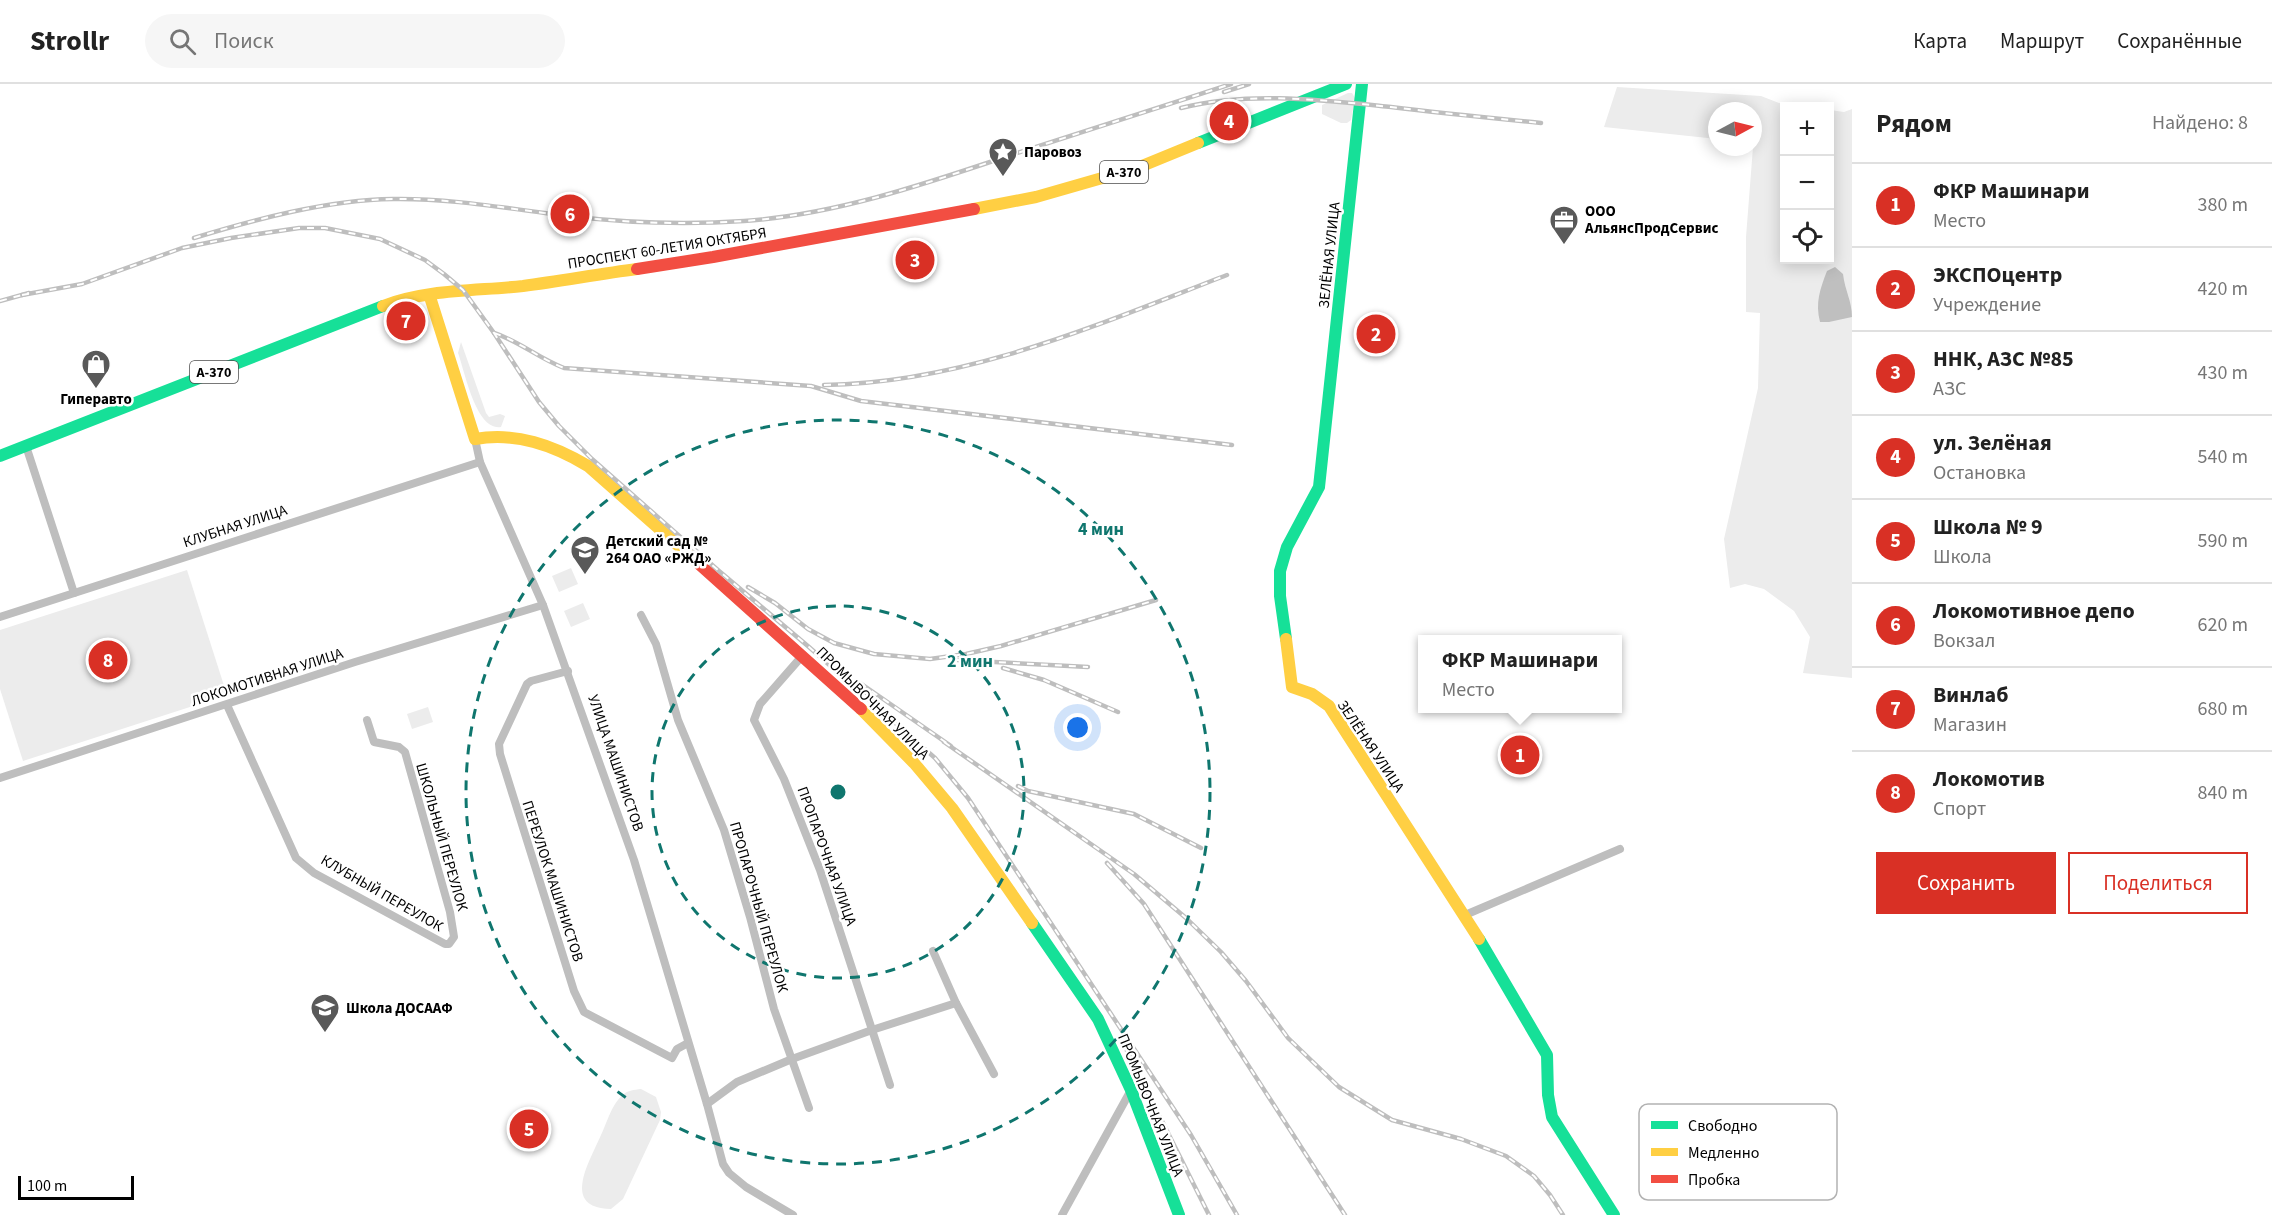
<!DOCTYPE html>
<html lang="ru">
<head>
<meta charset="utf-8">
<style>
  body { margin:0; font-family:"Source Sans 3",sans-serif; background:#f6f6f6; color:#222 }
  .controls { position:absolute; right:18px; top:18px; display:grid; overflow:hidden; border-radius:0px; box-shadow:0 3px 15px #0003 }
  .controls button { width:54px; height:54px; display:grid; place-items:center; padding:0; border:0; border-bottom:2px solid #e0e0e0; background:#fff; color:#222; font:30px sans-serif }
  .compass { position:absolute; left:1708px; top:18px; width:54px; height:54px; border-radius:50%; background:#fff; box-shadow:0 3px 15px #0003; rotate:83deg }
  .scale { position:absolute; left:18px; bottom:15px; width:116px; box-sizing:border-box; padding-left:6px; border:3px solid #000; border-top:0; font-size:16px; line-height:21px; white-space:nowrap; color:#000; -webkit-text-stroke:4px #fff; paint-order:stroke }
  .you { position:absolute; left:1078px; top:644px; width:21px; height:21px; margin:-15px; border:4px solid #fff; border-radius:50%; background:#1a73e8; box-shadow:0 0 0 9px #1a73e833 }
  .badge { display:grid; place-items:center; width:39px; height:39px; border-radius:50%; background:#d93025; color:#fff; font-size:20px; font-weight:700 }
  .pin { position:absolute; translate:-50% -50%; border:3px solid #fff; box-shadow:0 2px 6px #0006 }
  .popup { position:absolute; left:1418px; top:551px; width:204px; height:78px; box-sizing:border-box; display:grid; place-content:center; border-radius:0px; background:#fff; filter:drop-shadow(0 2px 4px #0005); font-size:20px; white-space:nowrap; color:#767676 }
  .popup b { font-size:22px; color:#222 }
  .popup::after { content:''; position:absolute; left:50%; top:100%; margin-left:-12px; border:12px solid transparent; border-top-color:#fff }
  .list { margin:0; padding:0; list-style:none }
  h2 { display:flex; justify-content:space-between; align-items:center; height:78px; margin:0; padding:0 24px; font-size:26px }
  h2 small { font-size:20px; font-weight:400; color:#767676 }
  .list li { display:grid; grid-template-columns:39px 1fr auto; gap:18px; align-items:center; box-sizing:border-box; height:84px; padding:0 24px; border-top:2px solid #e0e0e0 }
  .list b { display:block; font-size:22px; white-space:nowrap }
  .list p { margin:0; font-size:20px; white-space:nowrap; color:#767676 }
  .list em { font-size:20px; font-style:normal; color:#767676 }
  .actions { display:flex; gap:12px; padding:18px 24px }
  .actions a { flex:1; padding:14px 0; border:2px solid #d93025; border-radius:0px; text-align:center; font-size:21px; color:#d93025 }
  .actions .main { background:#d93025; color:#fff }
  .icon { flex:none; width:33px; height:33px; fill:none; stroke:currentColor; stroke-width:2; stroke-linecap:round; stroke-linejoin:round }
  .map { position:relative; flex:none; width:1852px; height:1131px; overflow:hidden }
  header { display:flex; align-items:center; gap:36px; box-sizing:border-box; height:84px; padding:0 30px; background:#fff; border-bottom:2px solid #e0e0e0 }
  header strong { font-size:28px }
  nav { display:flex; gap:33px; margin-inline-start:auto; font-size:21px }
  .search { width:420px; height:54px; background:#f6f6f6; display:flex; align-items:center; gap:15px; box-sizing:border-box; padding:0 21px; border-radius:33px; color:#767676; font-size:22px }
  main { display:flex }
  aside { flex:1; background:#fff }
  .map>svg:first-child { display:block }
  .green { fill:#ececec }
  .water { fill:#bfbfbf }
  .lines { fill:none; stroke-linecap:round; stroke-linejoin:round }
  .street { stroke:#bebebe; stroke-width:8 }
  .fast { stroke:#16e098; stroke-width:12 }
  .slow { stroke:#ffcf43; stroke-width:12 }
  .jam { stroke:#f24e42; stroke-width:12 }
  .rail-casing { stroke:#bebebe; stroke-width:4.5 }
  .rail { stroke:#fff; stroke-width:2; stroke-dasharray:7; stroke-linecap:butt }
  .ring { fill:none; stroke:#0f766e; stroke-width:3; stroke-dasharray:10 8 }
  .labels { text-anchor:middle; stroke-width:5; stroke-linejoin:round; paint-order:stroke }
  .shield { fill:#fff; stroke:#4c4c4c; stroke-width:1.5 }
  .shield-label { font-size:14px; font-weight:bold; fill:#000 }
  .poi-label { font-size:15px; font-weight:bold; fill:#000; stroke:#fff; text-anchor:start }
  .street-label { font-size:15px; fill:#000; stroke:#fff }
  .key { fill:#fff; stroke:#b2b2b2; stroke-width:1.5 }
  .key-label { font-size:16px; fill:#000 }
  .centre { fill:#0f766e; stroke:#fff; stroke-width:3 }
  .ring-label { font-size:18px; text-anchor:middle; font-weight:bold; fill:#0f766e; stroke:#fff; stroke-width:5; stroke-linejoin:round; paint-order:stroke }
</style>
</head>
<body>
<header>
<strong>Strollr</strong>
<div class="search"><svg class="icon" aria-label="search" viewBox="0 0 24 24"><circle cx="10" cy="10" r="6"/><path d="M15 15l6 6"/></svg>Поиск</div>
<nav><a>Карта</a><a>Маршрут</a><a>Сохранённые</a></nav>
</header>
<main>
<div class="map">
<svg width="1852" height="1131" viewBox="0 0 1852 1131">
  <rect width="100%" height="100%" fill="#fff"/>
  <g class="green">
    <polygon points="1617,3 1761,12 1779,19 1808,22 1784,22 1784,176 1830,176 1830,26 1844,28 1852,25 1852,594 1803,589 1810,553 1794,527 1764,505 1745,500 1730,504 1724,455 1758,304 1760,229 1746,228 1746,153 1753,63 1753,27 1717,27 1717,55 1604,43"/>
    <polygon points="1348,9 1352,9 1355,14 1351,36 1347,39 1341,39 1322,30 1322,21"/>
    <path d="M461,258L486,329L489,333L500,330L505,332L501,343C476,347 465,288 458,269Z"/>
    <polygon points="571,484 578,500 559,508 552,492"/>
    <polygon points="187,486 227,611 23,677 0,605 0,546"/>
    <polygon points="583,519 590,535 571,543 564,527"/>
    <polygon points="428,623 433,638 412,645 407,630"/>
    <path d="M641,1005L656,1013L661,1028L660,1036L623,1115L611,1125C560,1124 590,1077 601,1051C607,1039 612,1019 623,1011C628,1006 634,1006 641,1005Z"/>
  </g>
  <path class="water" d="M1835,183L1843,190C1845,207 1852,217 1852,233L1829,238H1820C1815,219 1820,205 1827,187Z"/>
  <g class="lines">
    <g class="street">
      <polyline points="475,355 480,378 543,521 634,776 707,1020 723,1080 729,1089 746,1103 793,1131"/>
      <polyline points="26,362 74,509"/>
      <polyline points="641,531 656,560 678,636 724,746 750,833 774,925 809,1024"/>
      <polyline points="0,533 480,378"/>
      <polyline points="803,571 760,620 754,636 784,695 820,786 890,1001"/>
      <polyline points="568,587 531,597 527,600 499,660 500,670 574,907 584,928 672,974 677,965 688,959"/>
      <polyline points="227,621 296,774 314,789 445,860 449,860 454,853 450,828 405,668 399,663 374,658 367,636"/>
      <polyline points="0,694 355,578 543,521"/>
      <polyline points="1465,831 1620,765"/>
      <polyline points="933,867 956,919 994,990"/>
      <polyline points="707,1020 737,998 792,975 872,946 956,919"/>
      <polyline points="1062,1131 1131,1006"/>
    </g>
    <g class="fast">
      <polyline points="1198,59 1346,0"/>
      <polyline points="0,372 383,222"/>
      <polyline points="1286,555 1280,512 1280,487 1287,463 1319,403 1362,0"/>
      <polyline points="1032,839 1098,935 1131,1006 1179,1131"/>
      <polyline points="1479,855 1547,971 1548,1011 1552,1033 1614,1131"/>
    </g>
    <g class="slow">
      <polyline points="974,125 1036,113 1137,84 1198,59"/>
      <path d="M430,213L475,355C516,348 553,361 588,382L698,479"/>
      <path d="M383,222C427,205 477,207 523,202C561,197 599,190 637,185"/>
      <polyline points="1286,555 1292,603 1312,610 1329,622 1479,855"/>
      <polyline points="861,625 914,679 952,724 1032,839"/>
    </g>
    <g class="jam">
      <polyline points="637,185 713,173 974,125"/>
      <polyline points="698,479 861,625"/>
    </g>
    <g class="rail-casing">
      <g id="rail">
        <polyline points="1224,8 1249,0"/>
        <path d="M1181,24C1249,7 1322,16 1391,23C1441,29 1491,34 1541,39"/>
        <path d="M194,154C256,135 327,116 393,115C451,114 510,125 568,132C627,139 684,141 744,137C832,131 919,102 1002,74C1079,49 1155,25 1231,0"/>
        <polyline points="22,211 82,200 182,164 231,154 299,144 325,144 380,155 425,176 444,190 463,206 494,249 539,318 559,342 592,375 719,487 809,563 935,674 968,714 1072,871 1191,1051 1237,1131"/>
        <polyline points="0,217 29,209"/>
        <path d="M494,249C519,257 538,274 564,284L811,302L861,317L1232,361"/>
        <path d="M824,301C965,299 1097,241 1227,191"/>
        <polyline points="748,503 775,519 808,545 834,559 874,570 930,575 966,570 1001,562 1156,516"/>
        <polyline points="957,576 1088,583"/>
        <polyline points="1003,584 1044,596 1118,628"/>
        <polyline points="860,599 951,662"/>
        <polyline points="944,658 1134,790 1186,834 1221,868 1246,897 1288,954 1339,1003 1392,1036 1461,1055 1506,1072 1534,1092 1550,1111 1563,1131"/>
        <polyline points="1018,702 1028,707 1134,730 1201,764"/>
        <polyline points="1107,779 1144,820 1345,1131"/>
        <polyline points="1127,967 1209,1131"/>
      </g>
    </g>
    <use href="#rail" class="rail"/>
  </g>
  <g class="ring">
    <circle cx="838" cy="708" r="186"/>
    <circle cx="838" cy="708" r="372"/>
  </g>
  <defs>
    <g id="sight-pin" transform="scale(1.5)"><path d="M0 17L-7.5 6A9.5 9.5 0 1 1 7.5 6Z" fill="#595959" stroke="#fff"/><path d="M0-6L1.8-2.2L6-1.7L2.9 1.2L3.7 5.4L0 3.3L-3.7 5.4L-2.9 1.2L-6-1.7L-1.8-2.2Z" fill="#fff"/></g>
    <g id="office-pin" transform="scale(1.5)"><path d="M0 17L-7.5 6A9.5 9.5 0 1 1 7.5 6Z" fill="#595959" stroke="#fff"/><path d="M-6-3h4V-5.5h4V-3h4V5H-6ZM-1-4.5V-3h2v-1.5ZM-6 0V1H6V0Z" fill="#fff"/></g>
    <g id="shop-pin" transform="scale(1.5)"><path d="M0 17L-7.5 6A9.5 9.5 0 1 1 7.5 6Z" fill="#595959" stroke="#fff"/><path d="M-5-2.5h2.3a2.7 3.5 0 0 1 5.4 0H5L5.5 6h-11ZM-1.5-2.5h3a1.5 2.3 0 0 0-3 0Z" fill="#fff"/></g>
    <g id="school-pin" transform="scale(1.5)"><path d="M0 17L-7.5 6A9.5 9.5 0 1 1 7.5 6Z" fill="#595959" stroke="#fff"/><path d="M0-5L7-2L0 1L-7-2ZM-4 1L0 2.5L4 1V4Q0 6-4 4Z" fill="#fff"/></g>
    <g id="university-pin" transform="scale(1.5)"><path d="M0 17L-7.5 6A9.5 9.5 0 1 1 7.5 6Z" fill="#595959" stroke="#fff"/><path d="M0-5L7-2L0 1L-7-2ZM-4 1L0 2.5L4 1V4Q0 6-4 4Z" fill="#fff"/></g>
  </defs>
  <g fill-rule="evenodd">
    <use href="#sight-pin" x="1003" y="68"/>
    <use href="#office-pin" x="1564" y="136"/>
    <use href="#shop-pin" x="96" y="280"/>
    <use href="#school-pin" x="585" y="466"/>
    <use href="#university-pin" x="325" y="924"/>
  </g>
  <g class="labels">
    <g class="shield">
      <rect x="1100" y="77" width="48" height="22" rx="4.5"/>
      <rect x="190" y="277" width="48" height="22" rx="4.5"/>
    </g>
    <g class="shield-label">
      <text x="1124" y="93">А-370</text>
      <text x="214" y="293">А-370</text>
    </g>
    <g class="poi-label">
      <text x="1024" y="73">Паровоз</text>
      <text x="1585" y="132">ООО<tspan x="1585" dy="17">АльянсПродСервис</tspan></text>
      <text x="96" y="320" text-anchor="middle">Гиперавто</text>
      <text x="606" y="462">Детский сад №<tspan x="606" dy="17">264 ОАО «РЖД»</tspan></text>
      <text x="346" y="929">Школа ДОСААФ</text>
    </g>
    <g class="street-label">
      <text transform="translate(667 164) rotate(-9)" y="5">ПРОСПЕКТ 60-ЛЕТИЯ ОКТЯБРЯ</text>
      <text transform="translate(1329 171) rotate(-84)" y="5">ЗЕЛЁНАЯ УЛИЦА</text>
      <text transform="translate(235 442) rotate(-18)" y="5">КЛУБНАЯ УЛИЦА</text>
      <text transform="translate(267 593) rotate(-18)" y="5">ЛОКОМОТИВНАЯ УЛИЦА</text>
      <text transform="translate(873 619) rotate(45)" y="5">ПРОМЫВОЧНАЯ УЛИЦА</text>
      <text transform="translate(1371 662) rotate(56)" y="5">ЗЕЛЁНАЯ УЛИЦА</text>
      <text transform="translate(616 679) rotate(71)" y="5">УЛИЦА МАШИНИСТОВ</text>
      <text transform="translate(442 753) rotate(74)" y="5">ШКОЛЬНЫЙ ПЕРЕУЛОК</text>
      <text transform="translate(827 772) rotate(70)" y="5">ПРОПАРОЧНАЯ УЛИЦА</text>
      <text transform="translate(553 797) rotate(72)" y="5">ПЕРЕУЛОК МАШИНИСТОВ</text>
      <text transform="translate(382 809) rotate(30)" y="5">КЛУБНЫЙ ПЕРЕУЛОК</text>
      <text transform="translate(759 823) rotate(74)" y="5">ПРОПАРОЧНЫЙ ПЕРЕУЛОК</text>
      <text transform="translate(1151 1021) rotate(68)" y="5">ПРОМЫВОЧНАЯ УЛИЦА</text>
    </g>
  </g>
  <rect x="1639" y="1020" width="198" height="96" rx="9" class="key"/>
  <rect x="1651" y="1037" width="27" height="8" fill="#16e098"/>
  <rect x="1651" y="1064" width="27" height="8" fill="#ffcf43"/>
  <rect x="1651" y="1091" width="27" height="8" fill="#f24e42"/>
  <g class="key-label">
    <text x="1688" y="1047">Свободно</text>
    <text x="1688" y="1074">Медленно</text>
    <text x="1688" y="1101">Пробка</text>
  </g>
  <circle cx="838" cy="708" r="9" class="centre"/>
  <g class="ring-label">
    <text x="1101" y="451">4 мин</text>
    <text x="970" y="583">2 мин</text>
  </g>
</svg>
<div class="controls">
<button>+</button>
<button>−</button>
<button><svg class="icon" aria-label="locate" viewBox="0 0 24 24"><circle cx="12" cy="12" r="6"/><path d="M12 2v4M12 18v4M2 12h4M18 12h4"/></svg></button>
</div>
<svg class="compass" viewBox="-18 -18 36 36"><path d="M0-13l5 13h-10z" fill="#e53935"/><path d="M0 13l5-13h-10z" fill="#767676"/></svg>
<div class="scale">100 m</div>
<div class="you"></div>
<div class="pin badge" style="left:1520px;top:671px">1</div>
<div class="popup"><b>ФКР Машинари</b>Место</div>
<div class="pin badge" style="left:1376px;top:250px">2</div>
<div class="pin badge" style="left:915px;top:176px">3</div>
<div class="pin badge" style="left:1229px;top:37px">4</div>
<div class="pin badge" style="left:529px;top:1045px">5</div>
<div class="pin badge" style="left:570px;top:130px">6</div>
<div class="pin badge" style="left:406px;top:237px">7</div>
<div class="pin badge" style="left:108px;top:576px">8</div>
</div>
<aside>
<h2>Рядом<small>Найдено: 8</small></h2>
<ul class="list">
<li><span class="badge">1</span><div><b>ФКР Машинари</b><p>Место</p></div><em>380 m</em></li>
<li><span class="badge">2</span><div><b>ЭКСПОцентр</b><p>Учреждение</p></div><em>420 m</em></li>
<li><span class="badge">3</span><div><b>ННК, АЗС №85</b><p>АЗС</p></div><em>430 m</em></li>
<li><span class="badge">4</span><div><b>ул. Зелёная</b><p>Остановка</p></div><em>540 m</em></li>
<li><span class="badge">5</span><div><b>Школа № 9</b><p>Школа</p></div><em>590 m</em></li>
<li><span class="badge">6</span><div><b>Локомотивное депо</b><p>Вокзал</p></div><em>620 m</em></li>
<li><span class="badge">7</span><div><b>Винлаб</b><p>Магазин</p></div><em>680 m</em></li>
<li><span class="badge">8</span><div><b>Локомотив</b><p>Спорт</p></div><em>840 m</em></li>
</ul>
<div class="actions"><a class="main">Сохранить</a><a>Поделиться</a></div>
</aside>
</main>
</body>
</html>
